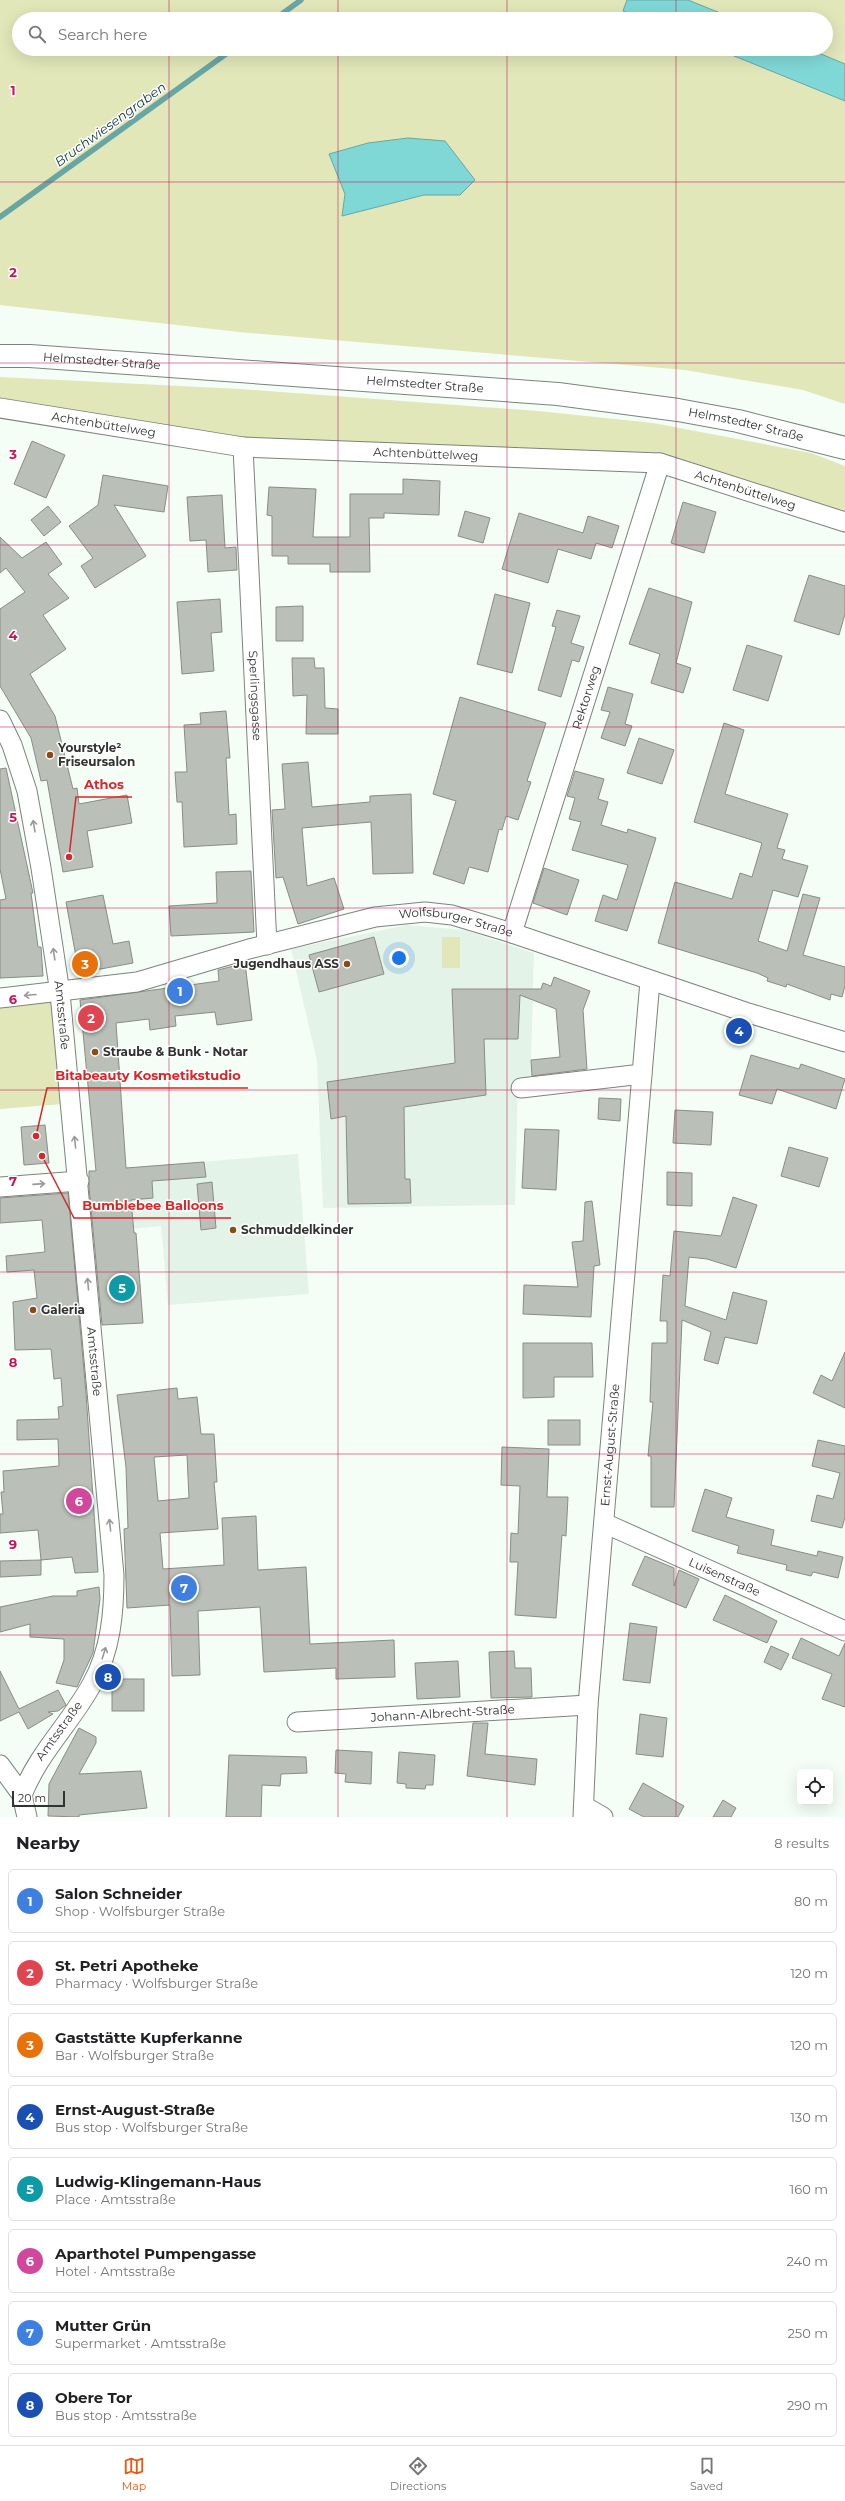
<!DOCTYPE html>
<html lang="en">
<head>
<meta charset="utf-8">
<style>
  body { margin:0; font-family:Montserrat,sans-serif; background:#f2f2f2; color:#202124 }
  .controls { position:absolute; right:12px; bottom:12px; display:grid; overflow:hidden; border-radius:6px; box-shadow:0 4px 16px #0002 }
  .controls button { width:36px; height:36px; display:grid; place-items:center; padding:0; border:0; border-bottom:1px solid #e0e0e0; background:#fff; color:#202124; font:20px sans-serif }
  .scale { position:absolute; left:12px; bottom:10px; width:53px; box-sizing:border-box; padding-left:4px; border:2px solid #303331; border-top:0; font-size:11px; line-height:14px; white-space:nowrap; color:#303331; -webkit-text-stroke:3px #fff; paint-order:stroke }
  .you { position:absolute; left:399px; top:958px; width:14px; height:14px; margin:-10px; border:3px solid #fff; border-radius:50%; background:#1a73e8; box-shadow:0 0 0 6px #1a73e833 }
  .badge { display:grid; place-items:center; width:26px; height:26px; border-radius:50%; background:#ea580c; color:#fff; font-size:13px; font-weight:700 }
  .pin { position:absolute; translate:-50% -50%; border:2px solid #fff; box-shadow:0 1px 4px #0006 }
  .list { margin:0; padding:0; list-style:none }
  h2 { display:flex; justify-content:space-between; align-items:center; height:52px; margin:0; padding:0 16px; font-size:17px }
  h2 small { font-size:13px; font-weight:400; color:#757577 }
  .list li { display:grid; grid-template-columns:26px 1fr auto; gap:12px; align-items:center; box-sizing:border-box; height:64px; margin:0 8px 8px; padding:0 8px; border:1px solid #e0e0e0; border-radius:6px }
  .list b { display:block; font-size:15px; white-space:nowrap }
  .list p { margin:0; font-size:13px; white-space:nowrap; color:#757577 }
  .list em { font-size:13px; font-style:normal; color:#757577 }
  .icon { flex:none; width:22px; height:22px; fill:none; stroke:currentColor; stroke-width:2; stroke-linecap:round; stroke-linejoin:round }
  .map { position:relative; flex:none; width:845px; height:1817px; overflow:hidden }
  .search { position:absolute; background:#fff; box-shadow:0 4px 16px #0002; left:12px; right:12px; top:12px; height:44px; display:flex; align-items:center; gap:10px; box-sizing:border-box; padding:0 14px; border-radius:22px; color:#757577; font-size:15px }
  .sheet { height:628px; background:#fff }
  nav { display:flex; justify-content:space-around; align-items:center; box-sizing:border-box; height:56px; border-top:1px solid #e0e0e0; background:#fff; font-size:11px; color:#757577 }
  nav a { display:grid; justify-items:center; gap:2px }
  nav .on { color:#ea580c }
  .map>svg:first-child { display:block }
  .built { fill:#e4f3e7 }
  .green { fill:#e1e7b9; fill-rule:evenodd }
  .water { fill:#80d8d6; stroke:#68a6a4 }
  .lines { fill:none; stroke-linecap:round; stroke-linejoin:round }
  .stream { stroke:#68a6a4; stroke-width:5.5 }
  .building { fill:#babfb7; stroke:#898d86; fill-rule:evenodd }
  .street-casing { stroke:#7c837d; stroke-width:21 }
  .primary-casing { stroke:#7c837d; stroke-width:24 }
  .street { stroke:#fff; stroke-width:19 }
  .primary { stroke:#fff; stroke-width:22 }
  .oneway { stroke:#989998 }
  .grid { fill:none; stroke:#c2185b; stroke-width:1; stroke-opacity:0.55 }
  .poi-dot { fill:#8b4a17; stroke:#fff; stroke-width:1.5 }
  .labels { text-anchor:middle; stroke-width:3; stroke-linejoin:round; paint-order:stroke }
  .street-label { font-size:12px; fill:#303331; stroke:#fff }
  .poi-label { font-size:12px; font-weight:bold; fill:#303331; stroke:#fff; text-anchor:start }
  .water-label { font-size:13px; font-style:italic; fill:#103b3a; stroke:#fff }
  .grid-label { font-size:13px; text-anchor:middle; font-weight:bold; fill:#c2185b; stroke:#fff; stroke-width:3; stroke-linejoin:round; paint-order:stroke }
  .leader { fill:none; stroke:#d62828; stroke-width:1.5 }
  .callout-dot { fill:#d62828; stroke:#fff; stroke-width:1.5 }
  .callout-label { font-size:13px; text-anchor:middle; font-weight:bold; fill:#d62828; stroke:#fff; stroke-width:3; stroke-linejoin:round; paint-order:stroke }
</style>
</head>
<body>
<div class="map">
<svg width="845" height="1817" viewBox="0 0 845 1817">
  <rect width="100%" height="100%" fill="#f4fdf6"/>
  <g class="built">
    <polygon points="407,925 464,930 534,953 531,1060 532,1080 518,1081 515,1205 323,1208 317,1061 291,949"/>
    <polygon points="298,1154 309,1294 168,1305 161,1226 94,1232 89,1171"/>
  </g>
  <g class="green">
    <path d="M0,0H845V404L803,390L685,370L239,332L0,305ZM19,19H826V49H19Z"/>
    <polygon points="0,377 240,389 538,411 653,423 811,453 845,466 845,514 662,454 236,440 0,404"/>
    <rect x="442" y="937" width="18" height="31"/>
    <polygon points="60,993 74,1103 0,1109 0,1002"/>
  </g>
  <g class="water">
    <polygon points="627,0 688,0 735,19 643,19 623,11"/>
    <polygon points="717,49 809,49 845,64 845,101"/>
    <polygon points="408,138 445,141 475,180 460,195 424,195 342,216 345,194 329,154 368,143"/>
  </g>
  <g class="lines">
    <g class="stream">
      <polyline points="275,19 301,0"/>
      <polyline points="0,217 233,49"/>
    </g>
  </g>
  <g class="building">
    <polygon points="32,441 65,455 46,498 14,484"/>
    <polygon points="103,475 168,486 164,512 114,505 146,556 95,588 81,566 93,558 69,526 98,505"/>
    <polygon points="403,479 440,481 439,515 384,513 384,518 369,518 370,572 330,572 330,564 288,564 288,556 272,556 272,516 267,515 269,487 316,489 313,537 350,537 350,494 403,494"/>
    <polygon points="222,495 225,548 236,547 237,570 208,572 206,540 190,541 187,497"/>
    <polygon points="683,502 716,512 704,553 671,543"/>
    <polygon points="48,506 61,522 44,536 31,520"/>
    <polygon points="465,511 490,518 483,543 458,536"/>
    <polygon points="519,513 583,533 588,516 619,526 612,548 596,543 591,559 558,549 548,583 502,569"/>
    <polygon points="0,537 22,558 46,542 62,564 48,574 69,598 43,615 66,649 30,674 55,716 73,789 77,788 79,804 127,795 132,823 87,831 93,867 63,872 47,780 41,781 31,738 0,686 0,609 25,592 6,568 0,573"/>
    <polygon points="809,575 845,586 845,614 839,635 794,621"/>
    <polygon points="649,588 692,602 676,663 691,668 683,693 651,683 660,654 629,644"/>
    <polygon points="495,594 530,603 512,673 477,664"/>
    <polygon points="220,599 222,632 211,633 214,671 182,674 177,602"/>
    <polygon points="303,606 303,641 276,641 276,607"/>
    <polygon points="557,610 580,616 571,643 584,647 579,662 572,660 561,697 538,690 556,627 552,626"/>
    <polygon points="747,645 782,656 768,701 733,690"/>
    <polygon points="292,658 314,658 315,668 324,668 325,708 338,709 338,734 306,734 307,695 293,696"/>
    <polygon points="608,687 633,694 625,724 632,726 625,746 601,738 610,712 601,710"/>
    <polygon points="460,697 546,723 527,781 531,782 518,820 506,816 502,830 499,829 488,872 469,867 464,884 433,874 456,801 433,794"/>
    <polygon points="226,711 230,758 226,758 229,815 236,814 237,844 184,847 182,802 177,802 175,772 187,772 184,725 201,724 200,713"/>
    <polygon points="724,723 744,730 725,794 788,814 777,848 785,850 782,859 808,866 798,897 773,890 758,941 787,951 803,894 820,898 803,955 845,967 845,986 842,997 831,994 830,1000 787,984 786,987 767,981 768,978 757,973 658,943 675,882 732,899 740,873 752,877 762,843 694,822"/>
    <polygon points="639,738 674,750 662,784 627,773"/>
    <polygon points="308,762 312,807 370,802 370,796 411,794 413,873 373,874 371,822 302,828 307,886 334,878 344,909 298,924 283,877 276,878 272,810 285,809 282,764"/>
    <polygon points="6,768 33,893 31,893 38,947 41,947 43,976 0,978 0,900 6,899 0,869 0,769"/>
    <polygon points="575,771 604,779 598,799 608,802 601,825 627,833 628,829 656,838 627,931 595,921 603,895 617,900 628,865 572,850 581,822 569,819 575,798 567,796"/>
    <polygon points="544,868 579,880 567,915 533,903"/>
    <polygon points="251,871 254,932 171,936 169,906 217,903 216,872"/>
    <polygon points="103,895 113,944 129,941 133,963 79,973 66,902"/>
    <polygon points="374,937 384,974 319,992 309,955"/>
    <polygon points="245,963 252,1020 217,1025 215,1012 175,1016 176,1026 150,1030 149,1019 116,1023 126,1168 204,1162 206,1177 152,1181 153,1198 131,1200 134,1233 136,1233 143,1323 102,1325 89,1187 89,1171 96,1171 80,1000 219,981 218,970"/>
    <polygon points="554,977 590,991 583,1010 587,1069 532,1076 531,1060 560,1057 556,1009 520,995 518,1039 484,1039 486,1095 404,1107 405,1179 410,1179 411,1203 348,1204 346,1116 331,1119 327,1082 455,1063 452,989 541,989 543,983 551,986"/>
    <polygon points="751,1055 799,1069 801,1064 845,1079 836,1109 777,1089 772,1104 739,1095"/>
    <polygon points="599,1098 621,1099 620,1121 598,1119"/>
    <polygon points="675,1110 713,1112 711,1145 673,1143"/>
    <polygon points="45,1125 49,1163 24,1165 21,1127"/>
    <polygon points="525,1129 559,1130 556,1190 522,1188"/>
    <polygon points="789,1147 828,1158 819,1187 781,1176"/>
    <polygon points="667,1172 692,1173 692,1206 667,1205"/>
    <polygon points="212,1182 216,1228 201,1230 197,1184"/>
    <polygon points="68,1193 86,1393 98,1572 75,1573 72,1557 41,1560 38,1530 0,1533 0,1514 3,1514 1,1492 4,1492 3,1471 59,1466 58,1439 17,1440 17,1420 59,1419 58,1407 63,1406 61,1378 54,1379 51,1349 15,1350 13,1302 37,1298 34,1270 7,1272 6,1256 45,1252 42,1220 0,1223 0,1198"/>
    <polygon points="733,1197 757,1205 736,1268 707,1259 689,1257 685,1306 726,1320 733,1292 767,1301 757,1344 725,1337 718,1364 704,1360 711,1332 682,1320 674,1507 651,1507 651,1456 648,1456 653,1402 650,1402 652,1343 667,1343 667,1321 660,1321 663,1275 670,1276 674,1231 721,1236"/>
    <polygon points="592,1201 600,1265 594,1266 591,1317 523,1314 524,1285 578,1287 572,1242 583,1241 585,1202"/>
    <polygon points="523,1343 592,1343 593,1377 554,1377 554,1397 523,1398"/>
    <polygon points="845,1352 845,1408 813,1393 821,1375 832,1381"/>
    <path d="M177,1388L178,1399L197,1397L201,1434H214L217,1482H214L218,1529L160,1533L163,1569L224,1565L222,1518L256,1516L258,1570L306,1567L310,1644L394,1640L395,1677L336,1679V1668L264,1672L260,1607L198,1611L200,1675L172,1676L170,1605L127,1608L124,1529L128,1528L126,1467L117,1395ZM187,1455L189,1498L158,1501L154,1457Z"/>
    <rect x="548" y="1420" width="32" height="25"/>
    <polygon points="818,1440 845,1446 845,1517 842,1528 811,1521 817,1495 833,1499 840,1473 812,1466"/>
    <polygon points="502,1447 549,1449 547,1497 568,1497 566,1536 562,1535 556,1618 515,1615 518,1562 510,1562 511,1533 518,1534 520,1486 501,1485"/>
    <polygon points="705,1489 732,1498 726,1517 774,1530 771,1545 817,1556 818,1551 843,1557 838,1578 813,1572 811,1576 786,1570 787,1565 737,1553 739,1546 692,1531"/>
    <polygon points="645,1556 674,1568 674,1586 679,1570 699,1579 686,1608 632,1585"/>
    <polygon points="41,1560 41,1575 0,1577 0,1561"/>
    <polygon points="99,1587 100,1599 93,1653 77,1687 56,1683 64,1660 64,1639 30,1637 30,1624 0,1632 0,1607 53,1596 77,1596 77,1591"/>
    <polygon points="725,1595 777,1621 767,1643 713,1620"/>
    <polygon points="630,1623 657,1627 650,1683 623,1680"/>
    <polygon points="801,1638 839,1656 845,1643 845,1707 822,1699 832,1674 792,1658"/>
    <polygon points="771,1646 789,1654 781,1670 764,1662"/>
    <polygon points="514,1651 515,1668 531,1668 532,1697 491,1698 489,1652"/>
    <polygon points="458,1661 460,1697 417,1699 415,1663"/>
    <polygon points="0,1671 19,1709 58,1690 66,1705 58,1711 48,1712 53,1714 28,1729 19,1712 0,1721"/>
    <rect x="112" y="1679" width="32" height="32"/>
    <polygon points="640,1714 667,1718 663,1757 636,1754"/>
    <polygon points="473,1723 488,1723 485,1754 537,1759 535,1785 467,1776"/>
    <polygon points="79,1728 96,1737 96,1743 79,1774 141,1771 147,1808 79,1815 79,1817 48,1816 49,1784"/>
    <polygon points="336,1750 372,1752 371,1784 345,1782 346,1774 335,1773"/>
    <polygon points="399,1752 435,1755 433,1785 426,1785 425,1789 406,1788 406,1784 397,1783"/>
    <polygon points="229,1755 306,1757 307,1773 281,1774 280,1786 262,1785 261,1817 226,1817"/>
    <polygon points="643,1783 684,1806 678,1817 644,1817 629,1809"/>
    <polygon points="723,1800 736,1808 731,1817 713,1817"/>
  </g>
  <g class="lines">
    <g class="street-casing">
      <g id="street">
        <path id="s1" d="M0,408L243,447L660,463L845,522"/>
        <path id="s2" d="M243,447L267,945"/>
        <path id="s3" d="M0,720L12,745L27,791L41,868L60,993L114,1575C114,1612 111,1650 92,1684C70,1724 39,1752 22,1795"/>
        <path id="s4" d="M512,933L660,463"/>
        <path id="s5" d="M0,998L137,982L249,949L375,917L425,912L452,915L512,933L745,1012L845,1042"/>
        <polyline points="521,1088 642,1074"/>
        <polyline points="0,1187 79,1181"/>
        <path id="s6" d="M604,1523L845,1631"/>
        <path id="s7" d="M297,1722L588,1705"/>
        <polyline points="0,1765 22,1795 27,1817"/>
        <polyline points="584,1806 603,1817"/>
        <path id="s8" d="M583,1817L588,1705L650,981"/>
      </g>
    </g>
    <g class="primary-casing">
      <g id="primary">
        <path id="s9" d="M0,356H30L558,394L678,410L738,421L845,448"/>
      </g>
    </g>
    <use href="#street" class="street"/>
    <use href="#primary" class="primary"/>
  </g>
  <defs><path id="oneway-shaft" d="M-6 0H5M1.5-3L5.5 0L1.5 3" fill="none" stroke-width="1.6" stroke-linecap="round" stroke-linejoin="round"/></defs>
  <g class="oneway">
    <use href="#oneway-shaft" transform="translate(34 826) rotate(-100)"/>
    <use href="#oneway-shaft" transform="translate(54 954) rotate(-98)"/>
    <use href="#oneway-shaft" transform="translate(30 995) rotate(175)"/>
    <use href="#oneway-shaft" transform="translate(75 1142) rotate(-96)"/>
    <use href="#oneway-shaft" transform="translate(39 1184) rotate(-4)"/>
    <use href="#oneway-shaft" transform="translate(88 1284) rotate(-95)"/>
    <use href="#oneway-shaft" transform="translate(110 1525) rotate(-96)"/>
    <use href="#oneway-shaft" transform="translate(104 1653) rotate(-72)"/>
  </g>
  <path class="grid" d="M169,0V19M338,0V19M507,0V19M676,0V19M169,49V1817M338,49V1817M507,49V1817M676,49V1817M0,182H845M0,363H845M0,545H845M0,727H845M0,908H845M0,1090H845M0,1272H845M0,1454H845M0,1635H845"/>
  <g class="poi-dot">
    <circle cx="50" cy="755" r="4"/>
    <circle cx="347" cy="964" r="4"/>
    <circle cx="95" cy="1052" r="4"/>
    <circle cx="233" cy="1230" r="4"/>
    <circle cx="33" cy="1310" r="4"/>
  </g>
  <g class="labels">
    <g class="street-label">
      <text dy="4" stroke="none"><textPath href="#s9" startOffset="102">Helmstedter Straße</textPath></text>
      <text dy="4" stroke="none"><textPath href="#s9" startOffset="426">Helmstedter Straße</textPath></text>
      <text dy="4" stroke="none"><textPath href="#s9" startOffset="750">Helmstedter Straße</textPath></text>
      <text dy="4" stroke="none"><textPath href="#s1" startOffset="105">Achtenbüttelweg</textPath></text>
      <text dy="4" stroke="none"><textPath href="#s1" startOffset="429">Achtenbüttelweg</textPath></text>
      <text dy="4" stroke="none"><textPath href="#s1" startOffset="753">Achtenbüttelweg</textPath></text>
      <text dy="4" stroke="none"><textPath href="#s2" startOffset="249">Sperlingsgasse</textPath></text>
      <text dy="4" stroke="none"><textPath href="#s4" startOffset="247">Rektorweg</textPath></text>
      <text dy="4" stroke="none"><textPath href="#s5" startOffset="467">Wolfsburger Straße</textPath></text>
      <text dy="4" stroke="none"><textPath href="#s3" startOffset="303">Amtsstraße</textPath></text>
      <text dy="4" stroke="none"><textPath href="#s3" startOffset="651">Amtsstraße</textPath></text>
      <text dy="4" stroke="none"><textPath href="#s8" startOffset="373">Ernst-August-Straße</textPath></text>
      <text dy="4" stroke="none"><textPath href="#s6" startOffset="132">Luisenstraße</textPath></text>
      <text dy="4" stroke="none"><textPath href="#s7" startOffset="146">Johann-Albrecht-Straße</textPath></text>
      <text transform="translate(59 1731) rotate(-54)" y="4">Amtsstraße</text>
    </g>
    <g class="poi-label">
      <text x="58" y="752">Yourstyle²<tspan x="58" dy="14">Friseursalon</tspan></text>
      <text x="339" y="968" text-anchor="end">Jugendhaus ASS</text>
      <text x="103" y="1056">Straube &amp; Bunk - Notar</text>
      <text x="241" y="1234">Schmuddelkinder</text>
      <text x="41" y="1314">Galeria</text>
    </g>
    <g class="water-label">
      <text transform="translate(110 124) rotate(-36)" y="5">Bruchwiesengraben</text>
    </g>
  </g>
  <g class="grid-label">
    <text x="13" y="95">1</text>
    <text x="13" y="277">2</text>
    <text x="13" y="459">3</text>
    <text x="13" y="640">4</text>
    <text x="13" y="822">5</text>
    <text x="13" y="1004">6</text>
    <text x="13" y="1186">7</text>
    <text x="13" y="1367">8</text>
    <text x="13" y="1549">9</text>
  </g>
  <path class="leader" d="M69 857L76 797H132M36 1136L47 1088H248M42 1156L74 1218H231"/>
  <g class="callout-dot">
    <circle cx="69" cy="857" r="4"/>
    <circle cx="36" cy="1136" r="4"/>
    <circle cx="42" cy="1156" r="4"/>
  </g>
  <g class="callout-label">
    <text x="104" y="789">Athos</text>
    <text x="148" y="1080">Bitabeauty Kosmetikstudio</text>
    <text x="153" y="1210">Bumblebee Balloons</text>
  </g>
</svg>
<div class="controls">
<button><svg class="icon" aria-label="locate" viewBox="0 0 24 24"><circle cx="12" cy="12" r="6"/><path d="M12 2v4M12 18v4M2 12h4M18 12h4"/></svg></button>
</div>
<div class="scale">20 m</div>
<div class="you"></div>
<div class="pin badge" style="left:180px;top:991px;background:#3f7fe0">1</div>
<div class="pin badge" style="left:91px;top:1018px;background:#e0444e">2</div>
<div class="pin badge" style="left:85px;top:964px;background:#e8710a">3</div>
<div class="pin badge" style="left:739px;top:1031px;background:#1a4fb4">4</div>
<div class="pin badge" style="left:122px;top:1288px;background:#0f9aa8">5</div>
<div class="pin badge" style="left:79px;top:1501px;background:#d1479c">6</div>
<div class="pin badge" style="left:184px;top:1588px;background:#3f7fe0">7</div>
<div class="pin badge" style="left:108px;top:1677px;background:#1a4fb4">8</div>
<div class="search"><svg class="icon" aria-label="search" viewBox="0 0 24 24"><circle cx="10" cy="10" r="6"/><path d="M15 15l6 6"/></svg>Search here</div>
</div>
<section class="sheet">
<h2>Nearby<small>8 results</small></h2>
<ul class="list">
<li><span class="badge" style="background:#3f7fe0">1</span><div><b>Salon Schneider</b><p>Shop · Wolfsburger Straße</p></div><em>80 m</em></li>
<li><span class="badge" style="background:#e0444e">2</span><div><b>St. Petri Apotheke</b><p>Pharmacy · Wolfsburger Straße</p></div><em>120 m</em></li>
<li><span class="badge" style="background:#e8710a">3</span><div><b>Gaststätte Kupferkanne</b><p>Bar · Wolfsburger Straße</p></div><em>120 m</em></li>
<li><span class="badge" style="background:#1a4fb4">4</span><div><b>Ernst-August-Straße</b><p>Bus stop · Wolfsburger Straße</p></div><em>130 m</em></li>
<li><span class="badge" style="background:#0f9aa8">5</span><div><b>Ludwig-Klingemann-Haus</b><p>Place · Amtsstraße</p></div><em>160 m</em></li>
<li><span class="badge" style="background:#d1479c">6</span><div><b>Aparthotel Pumpengasse</b><p>Hotel · Amtsstraße</p></div><em>240 m</em></li>
<li><span class="badge" style="background:#3f7fe0">7</span><div><b>Mutter Grün</b><p>Supermarket · Amtsstraße</p></div><em>250 m</em></li>
<li><span class="badge" style="background:#1a4fb4">8</span><div><b>Obere Tor</b><p>Bus stop · Amtsstraße</p></div><em>290 m</em></li>
</ul>
</section>
<nav>
<a class="on"><svg class="icon" aria-label="map" viewBox="0 0 24 24"><path d="M3 6l6-2 6 2 6-2v14l-6 2-6-2-6 2zM9 4v14M15 6v14"/></svg>Map</a>
<a><svg class="icon" aria-label="directions" viewBox="0 0 24 24"><path d="M12 3l9 9-9 9-9-9zM9 14v-3h6M13 9l2 2-2 2"/></svg>Directions</a>
<a><svg class="icon" aria-label="saved" viewBox="0 0 24 24"><path d="M7 4h10v16l-5-4-5 4z"/></svg>Saved</a>
</nav>
</body>
</html>
